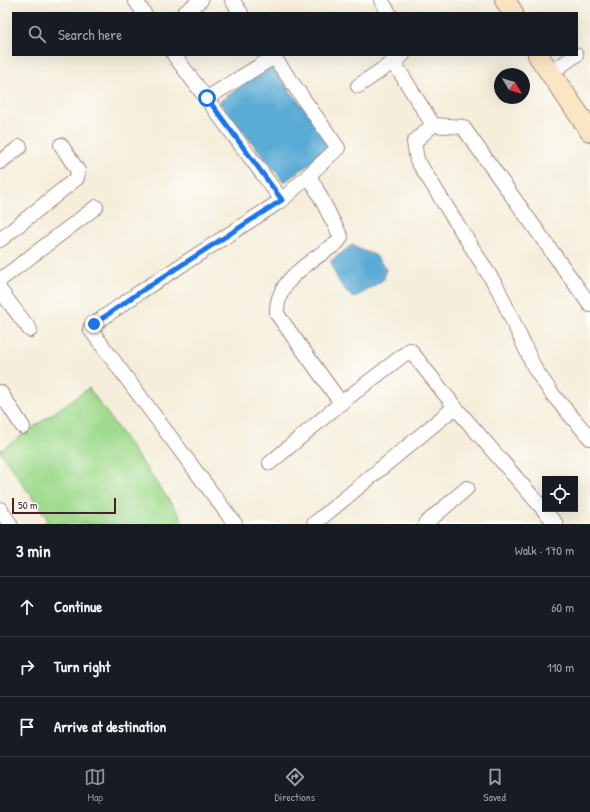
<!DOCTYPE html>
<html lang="en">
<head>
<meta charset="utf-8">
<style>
  body { margin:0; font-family:"Patrick Hand",sans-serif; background:#242831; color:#f1f3f6 }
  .controls { position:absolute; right:12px; bottom:12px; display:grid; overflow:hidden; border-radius:0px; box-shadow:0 4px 16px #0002 }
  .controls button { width:36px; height:36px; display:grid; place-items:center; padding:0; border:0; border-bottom:1px solid #363941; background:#171b24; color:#f1f3f6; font:20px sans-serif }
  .compass { position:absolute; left:494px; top:68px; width:36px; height:36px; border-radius:50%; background:#171b24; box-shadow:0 4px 16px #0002; rotate:128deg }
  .scale { position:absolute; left:12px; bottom:10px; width:104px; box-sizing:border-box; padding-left:4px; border:2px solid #4a1f2b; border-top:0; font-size:11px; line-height:14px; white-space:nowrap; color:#4a1f2b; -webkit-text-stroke:3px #fdfcf7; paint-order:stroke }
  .stop { position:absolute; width:12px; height:12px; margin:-9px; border:3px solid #1a73e8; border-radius:50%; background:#fff }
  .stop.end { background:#1a73e8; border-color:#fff; box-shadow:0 1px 4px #0008 }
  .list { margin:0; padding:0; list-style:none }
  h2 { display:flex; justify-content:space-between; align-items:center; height:52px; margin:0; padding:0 16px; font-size:17px }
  h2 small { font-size:13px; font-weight:400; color:#9ea1a6 }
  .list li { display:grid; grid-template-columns:26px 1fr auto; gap:12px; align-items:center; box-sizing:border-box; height:60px; padding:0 16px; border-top:1px solid #363941 }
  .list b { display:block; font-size:15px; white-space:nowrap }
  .list em { font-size:13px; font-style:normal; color:#9ea1a6 }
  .icon { flex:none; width:22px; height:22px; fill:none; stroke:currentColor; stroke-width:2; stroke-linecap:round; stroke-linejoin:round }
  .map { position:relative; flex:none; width:590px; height:524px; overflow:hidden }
  .search { position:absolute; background:#171b24; box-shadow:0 4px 16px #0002; left:12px; right:12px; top:12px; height:44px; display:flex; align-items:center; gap:10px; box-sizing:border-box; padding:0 14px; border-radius:0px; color:#9ea1a6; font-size:15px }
  .sheet { height:232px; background:#171b24 }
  nav { display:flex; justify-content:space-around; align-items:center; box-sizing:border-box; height:56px; border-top:1px solid #363941; background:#171b24; font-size:11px; color:#9ea1a6 }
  nav a { display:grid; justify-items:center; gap:2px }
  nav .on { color:#8c9099 }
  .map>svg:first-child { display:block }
  .green { fill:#9fda8d; stroke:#747c5c }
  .water { fill:#5aabd5; stroke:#526580 }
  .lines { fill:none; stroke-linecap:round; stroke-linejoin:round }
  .street-casing { stroke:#9f8682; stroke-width:16 }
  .secondary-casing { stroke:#9f8682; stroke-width:22 }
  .street { stroke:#fff; stroke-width:14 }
  .secondary { stroke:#fbe6c4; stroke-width:20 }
  .route { stroke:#1a73e8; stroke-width:5 }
</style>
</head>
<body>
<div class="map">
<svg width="590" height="524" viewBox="0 0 590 524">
  <rect width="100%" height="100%" fill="#fdfcf7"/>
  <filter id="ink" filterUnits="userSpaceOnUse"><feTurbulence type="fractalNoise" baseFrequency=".025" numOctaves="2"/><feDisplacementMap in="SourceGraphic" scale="8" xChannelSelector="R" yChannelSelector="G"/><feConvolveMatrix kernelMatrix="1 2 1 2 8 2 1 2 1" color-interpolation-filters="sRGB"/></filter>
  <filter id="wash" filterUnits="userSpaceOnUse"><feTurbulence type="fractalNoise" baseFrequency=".012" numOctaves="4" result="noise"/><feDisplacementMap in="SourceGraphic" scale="16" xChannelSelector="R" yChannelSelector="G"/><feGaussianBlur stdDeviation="0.9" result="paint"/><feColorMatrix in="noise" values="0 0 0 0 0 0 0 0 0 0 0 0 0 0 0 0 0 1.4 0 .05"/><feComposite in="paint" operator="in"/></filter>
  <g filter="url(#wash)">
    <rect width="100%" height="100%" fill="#f4eeda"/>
    <polygon class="green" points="89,388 183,520 178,524 43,524 48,520 0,451"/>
    <g class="water">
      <polygon points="270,66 335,146 284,182 219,102"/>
      <path d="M352,245L361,250L375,255L386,269L384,279L368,290L353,298C341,286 335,277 331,261Z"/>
    </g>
  </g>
  <g filter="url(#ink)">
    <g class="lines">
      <g class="street-casing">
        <g id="street">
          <polyline points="135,0 144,13"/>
          <polyline points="232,0 241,13"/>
          <polyline points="381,0 389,13"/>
          <polyline points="184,13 201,0"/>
          <polyline points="174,55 282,200"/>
          <polyline points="393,61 433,125 414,142 417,160 498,289 535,369 553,395 590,438"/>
          <polyline points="550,73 576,55"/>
          <polyline points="358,86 403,55"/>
          <polyline points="207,98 274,57 338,148 282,200 140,292 94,324 90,329 235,524"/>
          <polyline points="433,125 463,127 590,305"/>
          <polyline points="0,162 20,147"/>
          <path d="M309,175L341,237L338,242C314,260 275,279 277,314L341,403"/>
          <polyline points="0,240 77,178 78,171 61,145"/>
          <polyline points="0,280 96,207"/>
          <polyline points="0,290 30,330"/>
          <polyline points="0,392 23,427"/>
          <polyline points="270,463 341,403 410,350 455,407 556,524"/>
          <polyline points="0,509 10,524"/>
          <polyline points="314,524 455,407"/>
          <polyline points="425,524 467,488"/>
        </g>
      </g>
      <g class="secondary-casing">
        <g id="secondary">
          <polyline points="505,0 513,13"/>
          <polyline points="538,55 590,131"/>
        </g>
      </g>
      <use href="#street" class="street"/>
      <use href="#secondary" class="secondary"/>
    </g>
  </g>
  <g class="lines" filter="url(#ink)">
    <polyline class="route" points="94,324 140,292 282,200 207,98"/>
  </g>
</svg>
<div class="controls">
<button><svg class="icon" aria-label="locate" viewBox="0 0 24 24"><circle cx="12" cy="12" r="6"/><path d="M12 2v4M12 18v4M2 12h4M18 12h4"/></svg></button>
</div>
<svg class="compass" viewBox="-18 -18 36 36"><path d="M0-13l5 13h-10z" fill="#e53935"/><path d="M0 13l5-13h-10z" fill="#9ea1a6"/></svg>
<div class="scale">50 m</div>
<div class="stop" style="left:207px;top:98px"></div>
<div class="stop end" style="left:94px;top:324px"></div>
<div class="search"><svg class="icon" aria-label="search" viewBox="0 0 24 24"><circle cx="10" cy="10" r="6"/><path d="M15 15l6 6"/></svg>Search here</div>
</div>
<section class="sheet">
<h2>3 min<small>Walk · 170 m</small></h2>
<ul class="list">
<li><svg class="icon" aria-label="ahead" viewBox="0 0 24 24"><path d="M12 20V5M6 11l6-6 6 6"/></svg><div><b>Continue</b></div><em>60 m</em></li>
<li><svg class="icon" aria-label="right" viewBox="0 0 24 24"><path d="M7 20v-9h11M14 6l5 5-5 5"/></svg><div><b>Turn right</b></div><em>110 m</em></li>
<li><svg class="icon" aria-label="arrive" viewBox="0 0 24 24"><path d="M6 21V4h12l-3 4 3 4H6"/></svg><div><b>Arrive at destination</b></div></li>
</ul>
</section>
<nav>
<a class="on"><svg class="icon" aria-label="map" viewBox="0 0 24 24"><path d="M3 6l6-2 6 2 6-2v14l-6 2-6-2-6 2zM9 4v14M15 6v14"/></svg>Map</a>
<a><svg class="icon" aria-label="directions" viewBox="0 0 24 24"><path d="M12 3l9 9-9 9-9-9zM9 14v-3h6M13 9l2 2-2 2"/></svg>Directions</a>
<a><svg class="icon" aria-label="saved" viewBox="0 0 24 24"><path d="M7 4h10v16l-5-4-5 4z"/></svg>Saved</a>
</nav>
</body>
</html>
